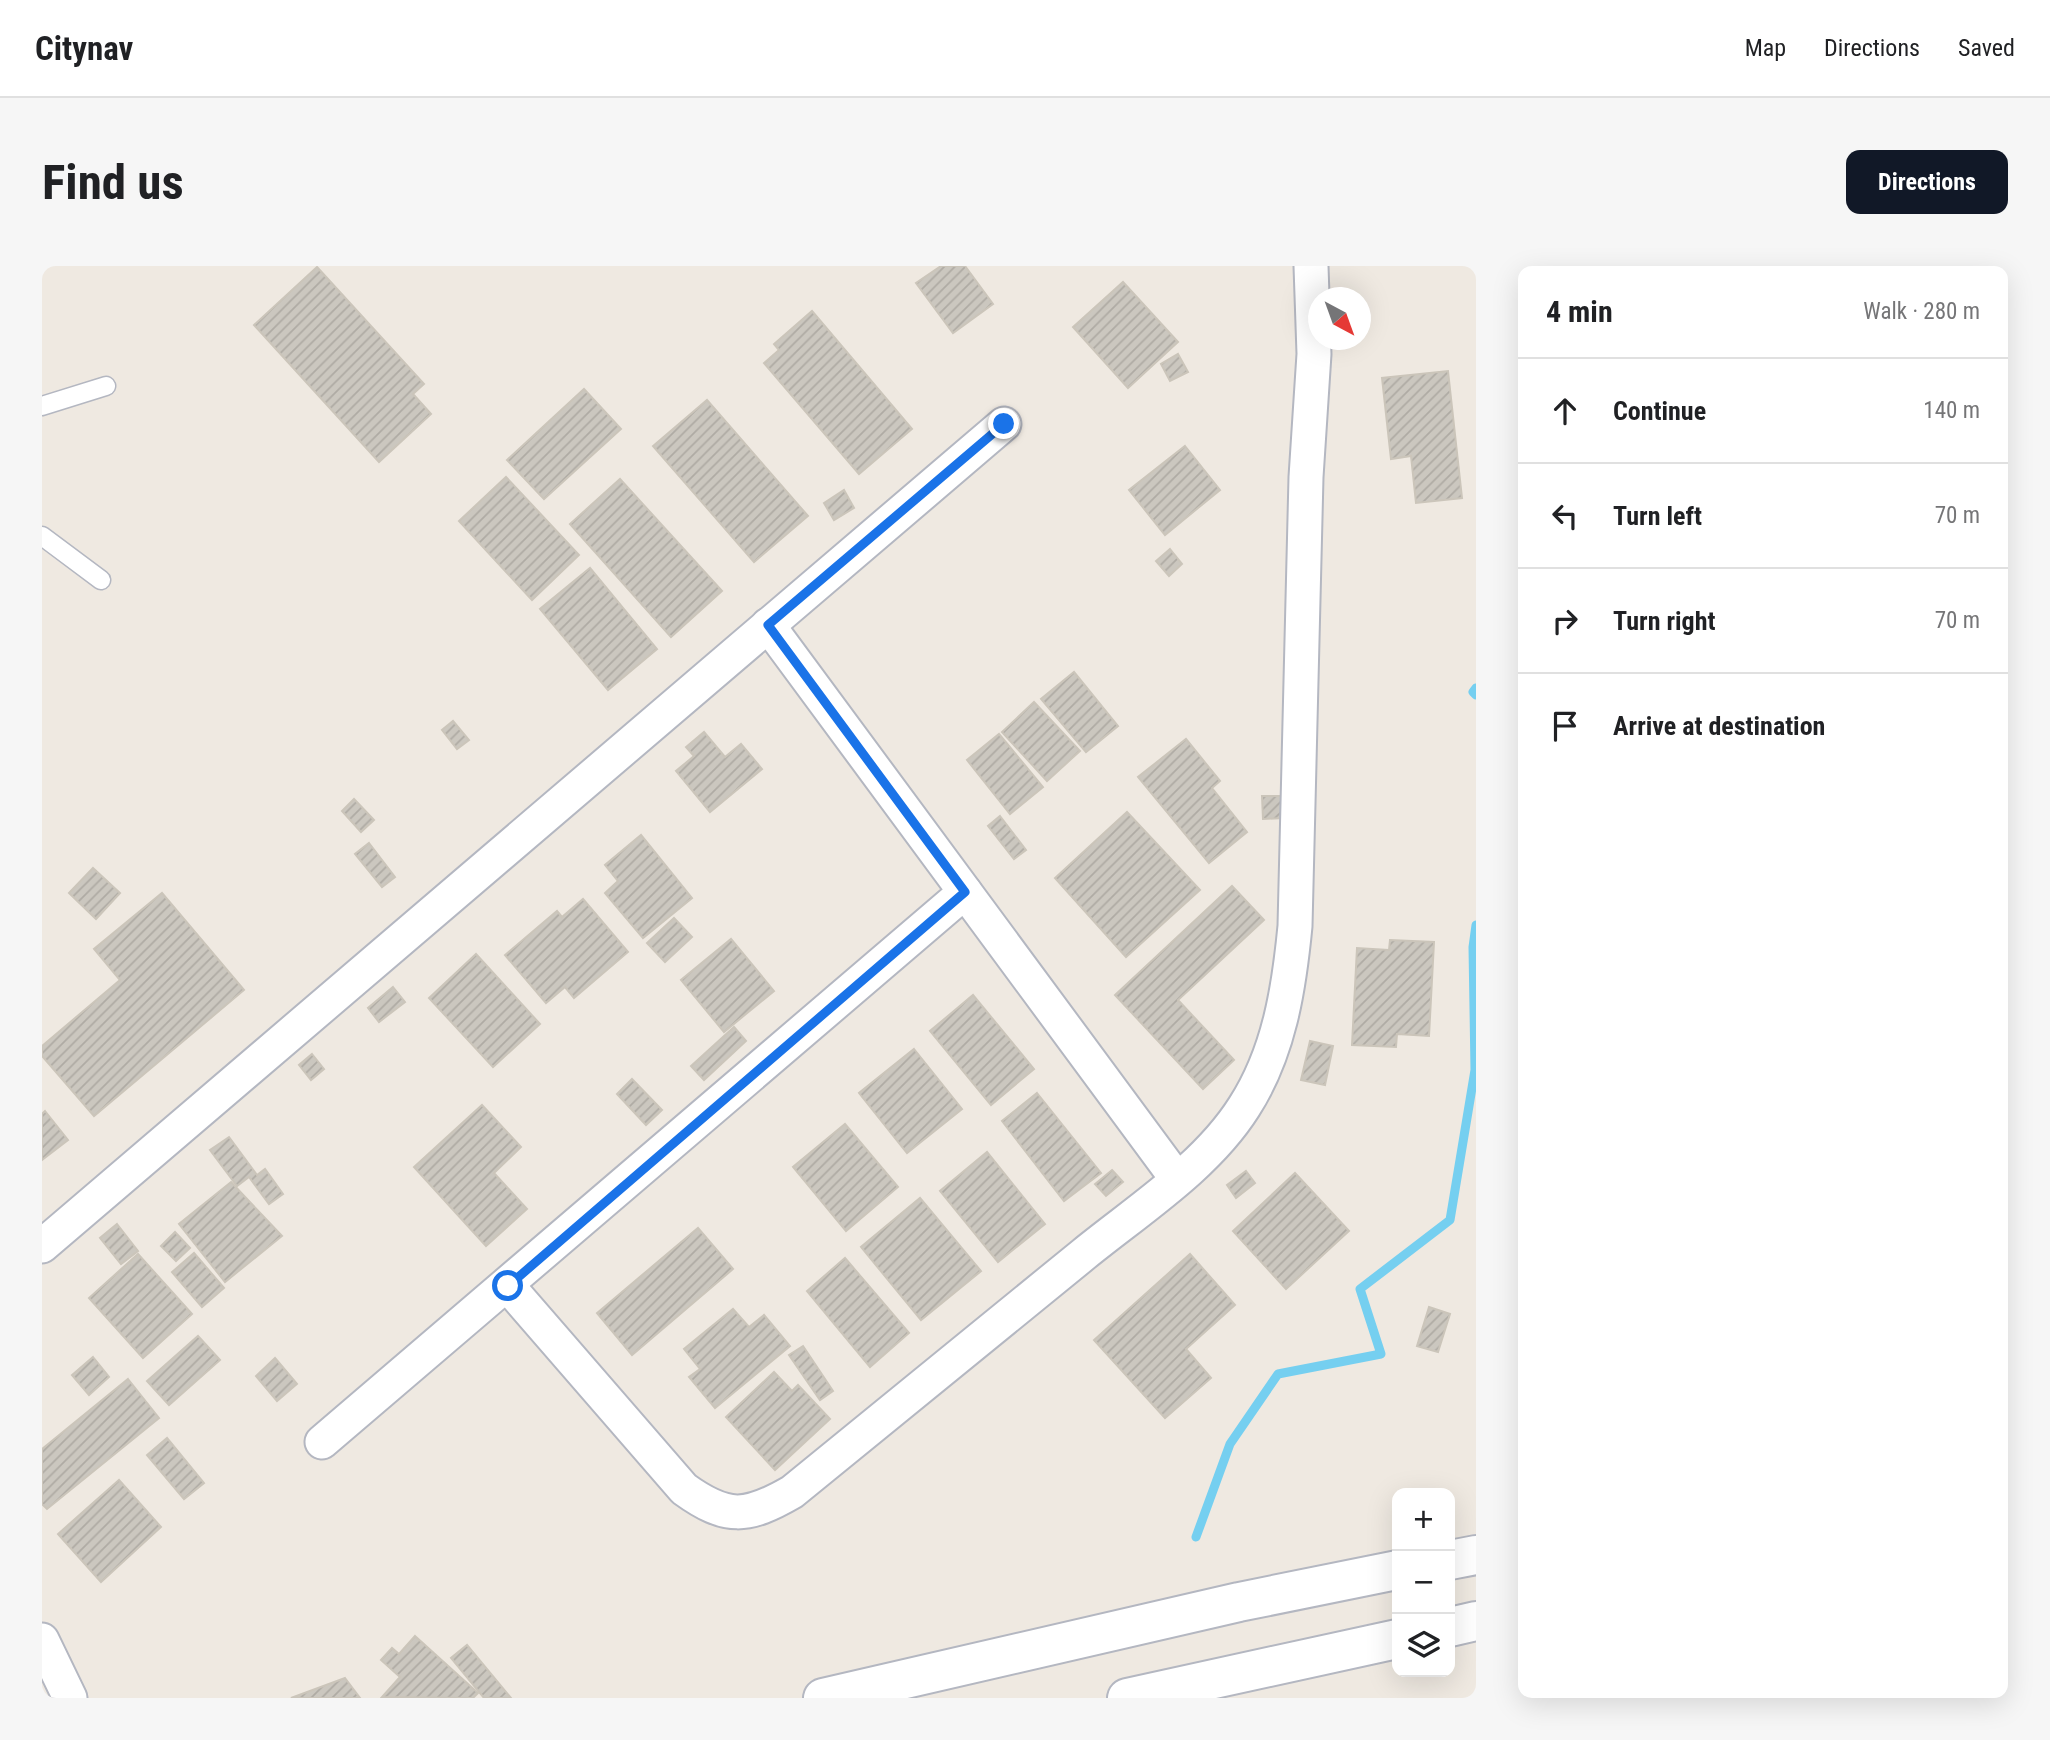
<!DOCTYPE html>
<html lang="en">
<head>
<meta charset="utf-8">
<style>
  body { margin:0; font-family:"Roboto Condensed",sans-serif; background:#f6f6f6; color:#202124 }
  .controls { position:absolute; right:21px; bottom:21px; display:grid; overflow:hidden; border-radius:14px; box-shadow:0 7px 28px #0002 }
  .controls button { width:63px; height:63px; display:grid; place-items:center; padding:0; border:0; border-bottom:2px solid #e0e0e0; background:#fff; color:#202124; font:35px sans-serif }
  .compass { position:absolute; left:1266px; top:21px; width:63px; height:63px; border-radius:50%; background:#fff; box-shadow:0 7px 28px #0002; rotate:139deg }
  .stop { position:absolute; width:21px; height:21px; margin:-16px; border:5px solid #1a73e8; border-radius:50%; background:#fff }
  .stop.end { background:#1a73e8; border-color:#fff; box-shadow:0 2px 7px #0008 }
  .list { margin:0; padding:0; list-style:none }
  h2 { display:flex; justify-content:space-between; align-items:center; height:91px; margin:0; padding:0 28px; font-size:30px }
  h2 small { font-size:23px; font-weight:400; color:#757577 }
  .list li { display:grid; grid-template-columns:46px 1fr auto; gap:21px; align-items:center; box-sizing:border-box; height:105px; padding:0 28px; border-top:2px solid #e0e0e0 }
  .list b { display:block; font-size:26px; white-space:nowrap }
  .list em { font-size:23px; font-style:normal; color:#757577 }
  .icon { flex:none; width:38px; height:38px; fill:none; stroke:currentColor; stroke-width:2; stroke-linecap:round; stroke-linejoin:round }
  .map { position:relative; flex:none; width:1434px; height:1432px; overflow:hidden; border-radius:14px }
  header { display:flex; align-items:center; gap:42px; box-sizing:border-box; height:98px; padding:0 35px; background:#fff; border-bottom:2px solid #e0e0e0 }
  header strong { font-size:33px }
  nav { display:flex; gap:38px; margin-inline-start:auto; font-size:24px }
  .intro { display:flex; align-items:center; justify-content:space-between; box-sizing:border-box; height:168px; padding:0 42px }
  h1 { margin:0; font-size:49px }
  .button { padding:18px 32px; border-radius:14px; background:#111827; color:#fff; font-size:24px; font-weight:700 }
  main { display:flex; gap:42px; padding:0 42px }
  aside { flex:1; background:#fff; border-radius:14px; box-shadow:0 7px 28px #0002 }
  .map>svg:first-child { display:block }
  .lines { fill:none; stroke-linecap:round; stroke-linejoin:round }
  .stream { stroke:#75cff0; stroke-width:9 }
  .building { fill:url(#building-hatch); stroke:#cbc5ba; stroke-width:2 }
  .lane-casing { stroke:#b4b7c1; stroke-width:21 }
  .street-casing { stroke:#b4b7c1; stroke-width:37 }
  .secondary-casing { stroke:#b4b7c1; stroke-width:42 }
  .lane { stroke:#fff; stroke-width:18 }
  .street { stroke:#fff; stroke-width:33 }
  .secondary { stroke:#fff; stroke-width:38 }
  .route { stroke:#1a73e8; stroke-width:9 }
</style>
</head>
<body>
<header>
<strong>Citynav</strong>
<nav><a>Map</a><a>Directions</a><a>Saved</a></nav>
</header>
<div class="intro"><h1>Find us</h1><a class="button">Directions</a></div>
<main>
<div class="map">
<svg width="1434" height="1432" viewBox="0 0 1434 1432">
  <defs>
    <pattern id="building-hatch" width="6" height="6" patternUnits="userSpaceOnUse" patternTransform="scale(1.75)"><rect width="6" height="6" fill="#cbc7bf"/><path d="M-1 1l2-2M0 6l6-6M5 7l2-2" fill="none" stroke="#afaba4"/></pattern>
  </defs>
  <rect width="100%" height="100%" fill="#efe9e1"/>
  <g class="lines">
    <g class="stream">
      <polyline points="1434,422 1431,426 1434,429"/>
      <polyline points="1154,1271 1188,1178 1236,1108 1339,1088 1318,1023 1408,954 1433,804 1431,681 1434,659"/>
    </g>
  </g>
  <g class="building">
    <polygon points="899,0 923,0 951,38 911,67 874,17"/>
    <polygon points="275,1 382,118 371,128 389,148 337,196 212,59"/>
    <polygon points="1081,16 1136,76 1086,122 1031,61"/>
    <polygon points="770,45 870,163 817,208 722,97 737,84 732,78"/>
    <polygon points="1136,88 1146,106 1128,115 1119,98"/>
    <polygon points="1406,105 1420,232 1374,237 1369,190 1349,193 1340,112"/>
    <polygon points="542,123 579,163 502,233 465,194"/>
    <polygon points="665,134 766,250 712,296 611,180"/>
    <polygon points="1143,180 1178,224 1123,269 1087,224"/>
    <polygon points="464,211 537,289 490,334 417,255"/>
    <polygon points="578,213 680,325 629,371 528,258"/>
    <polygon points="802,224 812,242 792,254 782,237"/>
    <polygon points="1128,283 1140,298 1127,310 1114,295"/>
    <polygon points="548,302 615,383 566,424 498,343"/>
    <polygon points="1032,406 1076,460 1044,486 999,433"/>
    <polygon points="992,436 1038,485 1005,515 960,466"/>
    <polygon points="411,455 427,474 415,483 400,464"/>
    <polygon points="662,466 683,491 699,478 720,503 668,546 634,505 652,490 644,481"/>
    <polygon points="957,468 1001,521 968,548 925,494"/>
    <polygon points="1144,473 1178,515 1170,522 1205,566 1167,597 1096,511"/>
    <polygon points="1220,530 1240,530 1241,552 1221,553"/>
    <polygon points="312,533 332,554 319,566 300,545"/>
    <polygon points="1085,546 1158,624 1084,691 1013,612"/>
    <polygon points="958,550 984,584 972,593 946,560"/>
    <polygon points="599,569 650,632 601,672 563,627 576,615 563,599"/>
    <polygon points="327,577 353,611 340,621 313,588"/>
    <polygon points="51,602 78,627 54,653 27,627"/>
    <polygon points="1190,620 1222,654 1136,734 1192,794 1161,823 1073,729"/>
    <polygon points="120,627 202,724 52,850 0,790 0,780 78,714 52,683"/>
    <polygon points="541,633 586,686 532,732 523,721 504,737 463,689 515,645 520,651"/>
    <polygon points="632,652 650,671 623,696 605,677"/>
    <polygon points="689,673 732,725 682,766 639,714"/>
    <polygon points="1348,674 1392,676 1387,770 1355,768 1354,781 1310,779 1315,682 1347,684"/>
    <polygon points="434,688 498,758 451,801 387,732"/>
    <polygon points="351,721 363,736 337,756 326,742"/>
    <polygon points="931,729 992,803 949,839 888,765"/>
    <polygon points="692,761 704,775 662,814 649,800"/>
    <polygon points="1268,775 1291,780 1283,819 1259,814"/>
    <polygon points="872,783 920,843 865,887 817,827"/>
    <polygon points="270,788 282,803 269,814 257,799"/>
    <polygon points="590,813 620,844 604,859 575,828"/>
    <polygon points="995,827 1059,907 1022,935 960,855"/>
    <polygon points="440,839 479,881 452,907 485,943 444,980 372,901"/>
    <polygon points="3,845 26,874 0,894 0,848"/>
    <polygon points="803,858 856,921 804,965 751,901"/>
    <polygon points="187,871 215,909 223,903 241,928 227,938 207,911 195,920 168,884"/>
    <polygon points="945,886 1003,958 956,996 898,925"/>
    <polygon points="1070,904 1081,916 1064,930 1053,918"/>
    <polygon points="1204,905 1213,917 1194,932 1185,919"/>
    <polygon points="1253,907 1307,965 1244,1023 1191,965"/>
    <polygon points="189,916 240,970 183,1016 137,958"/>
    <polygon points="878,932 939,1005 879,1054 819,981"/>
    <polygon points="75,958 96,985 79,998 58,972"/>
    <polygon points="656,962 691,1003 590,1089 555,1047"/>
    <polygon points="133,966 148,982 134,995 119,980"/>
    <polygon points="152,987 182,1022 160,1041 130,1006"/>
    <polygon points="96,988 150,1048 101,1092 47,1032"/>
    <polygon points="1148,988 1193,1039 1144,1083 1169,1112 1123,1152 1052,1074"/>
    <polygon points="803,992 867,1067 828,1101 765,1025"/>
    <polygon points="1387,1041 1408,1048 1396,1086 1375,1080"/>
    <polygon points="691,1043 707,1061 722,1049 748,1080 673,1142 647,1111 658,1103 642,1083"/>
    <polygon points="156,1070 178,1094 127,1139 105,1115"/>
    <polygon points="761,1080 791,1125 778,1134 747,1089"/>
    <polygon points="51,1091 67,1111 47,1129 30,1109"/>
    <polygon points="233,1092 255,1118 235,1135 214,1110"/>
    <polygon points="732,1106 750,1125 756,1119 788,1153 733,1204 684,1151"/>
    <polygon points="86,1113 117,1152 5,1243 0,1238 0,1183"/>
    <polygon points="125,1172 162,1217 142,1233 105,1189"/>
    <polygon points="77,1214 119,1261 59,1316 16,1268"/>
    <polygon points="373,1370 436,1427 431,1432 340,1431 358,1411 339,1394 350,1382 357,1388"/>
    <polygon points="425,1379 469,1432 442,1432 409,1392"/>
    <polygon points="303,1412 318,1432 249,1432"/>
  </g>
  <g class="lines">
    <g class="lane-casing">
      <g id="lane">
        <polyline points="0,140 64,120"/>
        <polyline points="0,270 59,314"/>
      </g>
    </g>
    <g class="street-casing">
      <g id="street">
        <polyline points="726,359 1135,913"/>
        <polyline points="0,980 962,158"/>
        <path d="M466,1020L642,1223C685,1254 705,1252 750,1226C848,1147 945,1067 1042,988C1096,944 1164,901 1202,841C1237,787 1247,723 1253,660L1264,211L1272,88L1269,0"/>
        <polyline points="280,1176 923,626"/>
        <polyline points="0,1374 28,1432"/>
      </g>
    </g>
    <g class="secondary-casing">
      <g id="secondary">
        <polyline points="1408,1294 1434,1289"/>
        <polyline points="1408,1361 1434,1355"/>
        <polyline points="781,1432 1197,1336 1355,1304"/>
        <polyline points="1085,1432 1355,1373"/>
      </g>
    </g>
    <use href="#lane" class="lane"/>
    <use href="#street" class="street"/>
    <use href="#secondary" class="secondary"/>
  </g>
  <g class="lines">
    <polyline class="route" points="466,1020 923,626 726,359 962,158"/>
  </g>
</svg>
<div class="controls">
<button>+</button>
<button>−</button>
<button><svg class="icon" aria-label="layers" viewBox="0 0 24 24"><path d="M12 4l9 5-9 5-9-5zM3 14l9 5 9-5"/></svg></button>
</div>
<svg class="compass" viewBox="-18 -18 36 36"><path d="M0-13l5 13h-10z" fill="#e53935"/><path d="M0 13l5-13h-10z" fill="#757577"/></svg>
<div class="stop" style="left:466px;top:1020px"></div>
<div class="stop end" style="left:962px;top:158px"></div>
</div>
<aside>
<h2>4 min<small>Walk · 280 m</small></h2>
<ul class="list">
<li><svg class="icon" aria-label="ahead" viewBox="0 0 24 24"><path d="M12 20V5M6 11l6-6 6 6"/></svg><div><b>Continue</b></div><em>140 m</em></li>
<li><svg class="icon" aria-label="left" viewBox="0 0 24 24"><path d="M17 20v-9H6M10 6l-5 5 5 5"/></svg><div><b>Turn left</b></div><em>70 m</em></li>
<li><svg class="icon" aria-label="right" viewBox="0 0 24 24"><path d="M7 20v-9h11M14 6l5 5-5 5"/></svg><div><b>Turn right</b></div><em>70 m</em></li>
<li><svg class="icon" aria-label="arrive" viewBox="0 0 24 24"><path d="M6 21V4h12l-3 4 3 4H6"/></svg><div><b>Arrive at destination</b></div></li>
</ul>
</aside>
</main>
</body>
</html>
